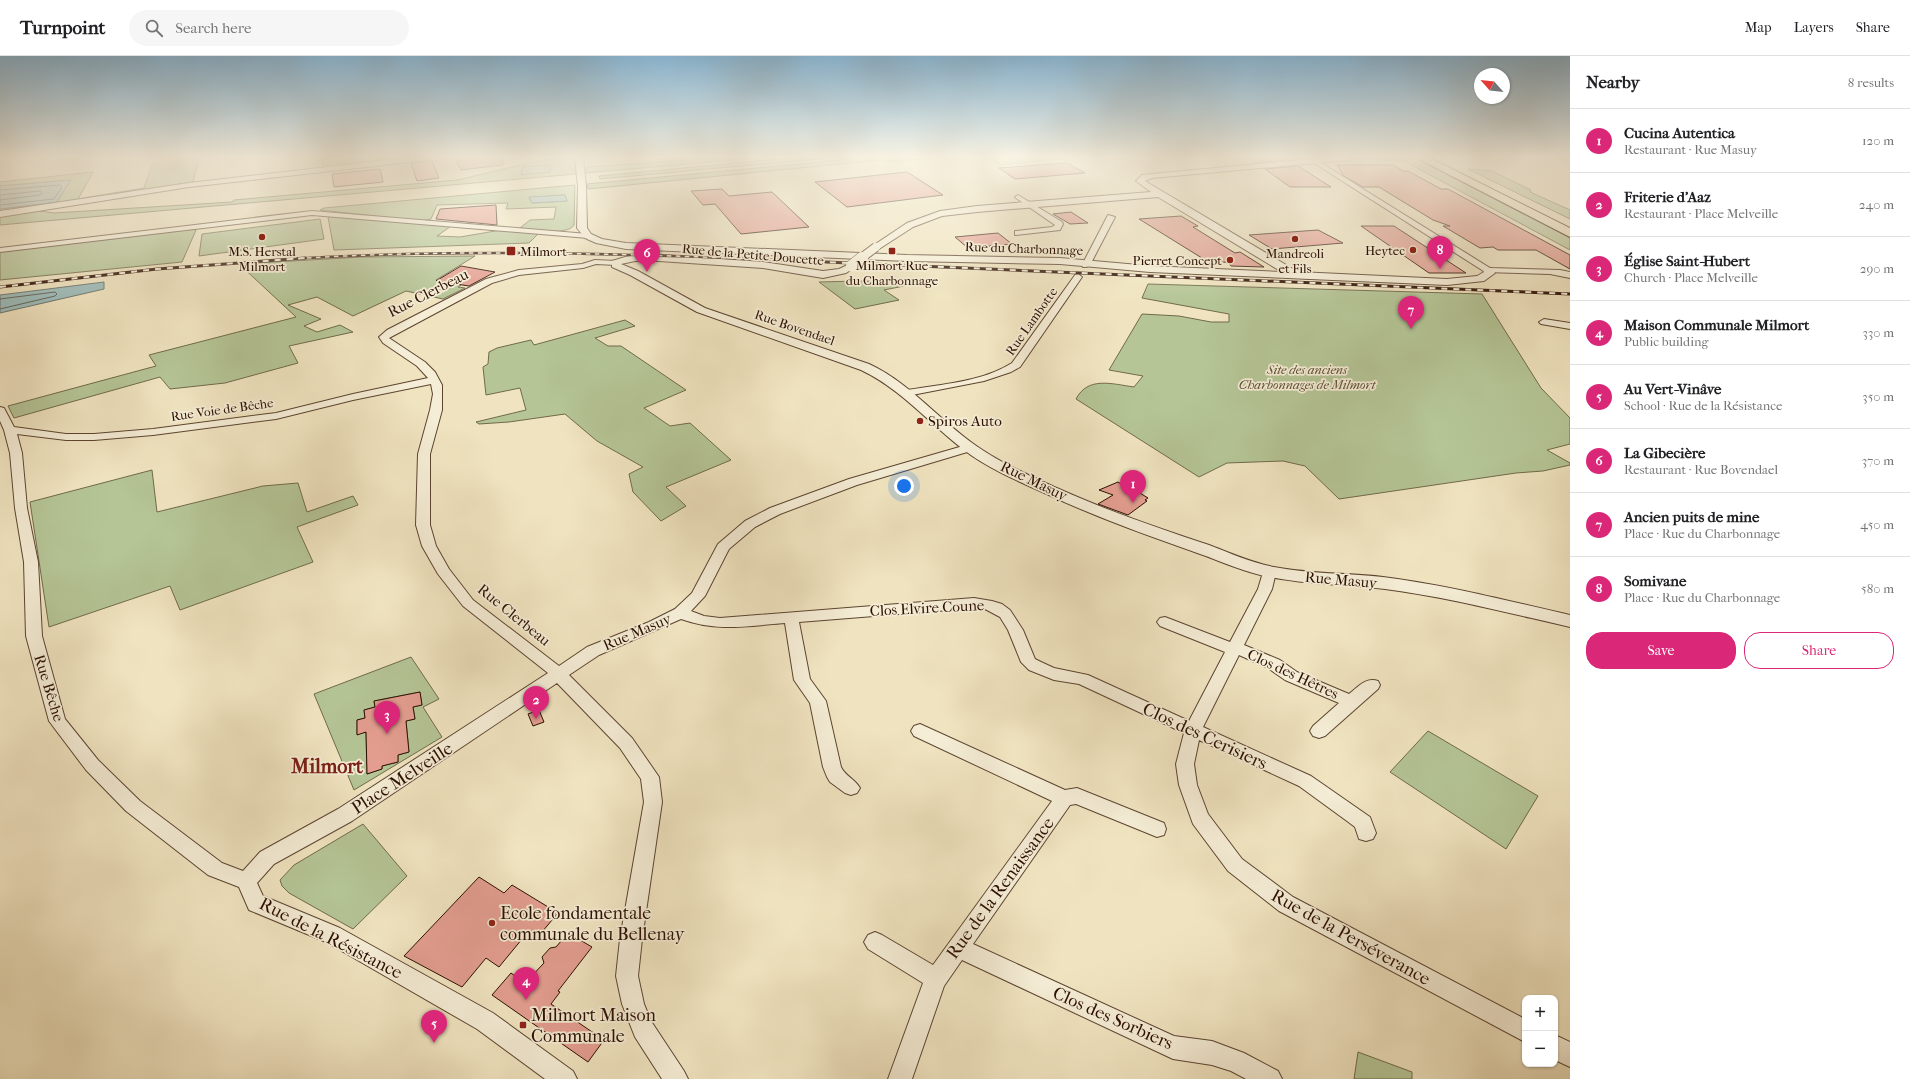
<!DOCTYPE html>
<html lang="en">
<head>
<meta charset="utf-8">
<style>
  body { margin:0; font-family:"IM FELL French Canon",serif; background:#f6f6f6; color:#202124 }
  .controls { position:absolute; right:12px; bottom:12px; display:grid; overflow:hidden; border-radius:8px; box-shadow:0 1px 3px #0004 }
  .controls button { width:36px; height:36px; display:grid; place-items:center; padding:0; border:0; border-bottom:1px solid #e0e0e0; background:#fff; color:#202124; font:20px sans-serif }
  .compass { position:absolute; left:1474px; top:12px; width:36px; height:36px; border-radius:50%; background:#fff; box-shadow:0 1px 3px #0004; rotate:297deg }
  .you { position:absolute; left:904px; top:430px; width:14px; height:14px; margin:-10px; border:3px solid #fff; border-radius:50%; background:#1a73e8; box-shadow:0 0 0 6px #1a73e833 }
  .badge { display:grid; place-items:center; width:26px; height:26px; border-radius:50%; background:#db2777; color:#fff; font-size:13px; font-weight:700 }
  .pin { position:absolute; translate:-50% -33px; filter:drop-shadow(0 1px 2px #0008) }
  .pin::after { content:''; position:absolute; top:21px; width:14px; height:12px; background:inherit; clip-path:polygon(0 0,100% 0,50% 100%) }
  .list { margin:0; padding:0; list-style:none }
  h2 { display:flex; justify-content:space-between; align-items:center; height:52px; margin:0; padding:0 16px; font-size:17px }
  h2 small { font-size:13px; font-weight:400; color:#757577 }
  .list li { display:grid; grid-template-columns:26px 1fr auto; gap:12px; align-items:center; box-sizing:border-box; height:64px; padding:0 16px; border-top:1px solid #e0e0e0 }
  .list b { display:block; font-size:15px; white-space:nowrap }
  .list p { margin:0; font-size:13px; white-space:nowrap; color:#757577 }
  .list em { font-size:13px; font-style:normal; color:#757577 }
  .actions { display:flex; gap:8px; padding:12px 16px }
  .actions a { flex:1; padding:9px 0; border:1px solid #db2777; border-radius:16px; text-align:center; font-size:14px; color:#db2777 }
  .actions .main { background:#db2777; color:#fff }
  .icon { flex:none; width:22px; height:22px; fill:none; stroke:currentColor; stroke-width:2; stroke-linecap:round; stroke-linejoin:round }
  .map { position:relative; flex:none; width:1570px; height:1023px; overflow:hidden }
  header { display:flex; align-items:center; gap:24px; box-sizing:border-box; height:56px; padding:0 20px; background:#fff; border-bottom:1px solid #e0e0e0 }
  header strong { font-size:19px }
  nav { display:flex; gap:22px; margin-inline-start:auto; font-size:14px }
  .search { width:280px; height:36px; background:#f6f6f6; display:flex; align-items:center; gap:10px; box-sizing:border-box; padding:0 14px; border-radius:22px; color:#757577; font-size:15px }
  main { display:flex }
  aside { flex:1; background:#fff }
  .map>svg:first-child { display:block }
  .green { fill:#b5c596; stroke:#706a4b; fill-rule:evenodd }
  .water { fill:#9dbdbb; stroke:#6f7770 }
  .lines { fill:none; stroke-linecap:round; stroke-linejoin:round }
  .shore { stroke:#64665e; stroke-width:1 }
  .building { fill:#e49e91; stroke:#2b0e00 }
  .minor-casing { stroke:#5c4430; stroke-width:2 }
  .tertiary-casing { stroke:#5c4430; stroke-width:2 }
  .motorway-casing { stroke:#2b0e00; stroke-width:2 }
  .minor { fill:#f5edd6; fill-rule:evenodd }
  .tertiary { fill:#f5edd6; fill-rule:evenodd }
  .motorway { fill:#f0e4c0; fill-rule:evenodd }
  .rail-far1-casing { stroke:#2b0e00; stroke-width:2.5 }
  .rail-casing { stroke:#2b0e00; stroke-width:3 }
  .rail-far1 { stroke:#f5edd6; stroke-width:1.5; stroke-dasharray:4.5; stroke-linecap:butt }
  .rail { stroke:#f5edd6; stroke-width:2; stroke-dasharray:6; stroke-linecap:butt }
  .tertiary-bridge-far1-casing { stroke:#5c4430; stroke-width:10; stroke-linecap:butt }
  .tertiary-bridge-casing { stroke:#5c4430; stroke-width:13; stroke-linecap:butt }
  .tertiary-bridge-far1 { stroke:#f5edd6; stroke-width:8 }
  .tertiary-bridge { stroke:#f5edd6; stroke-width:12 }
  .poi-dot { fill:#8f2418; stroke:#f5edd6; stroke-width:1.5 }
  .labels { text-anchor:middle; stroke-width:3.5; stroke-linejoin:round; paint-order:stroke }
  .far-street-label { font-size:13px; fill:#2b0e00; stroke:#f5edd6 }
  .far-poi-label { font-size:13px; fill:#2b0e00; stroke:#f5edd6 }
  .far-park-label { font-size:13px; font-style:italic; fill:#5b4e34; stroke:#f5edd6 }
  .street-label { font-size:15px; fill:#2b0e00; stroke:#f5edd6 }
  .poi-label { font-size:15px; fill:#2b0e00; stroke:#f5edd6; text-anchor:start }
  .near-street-label { font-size:18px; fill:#2b0e00; stroke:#f5edd6 }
  .near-poi-label { font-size:18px; fill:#2b0e00; stroke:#f5edd6; text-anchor:start }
  .near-quarter-label { font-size:20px; font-weight:bold; fill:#7a1f14; stroke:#f5edd6 }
</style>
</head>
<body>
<header>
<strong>Turnpoint</strong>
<div class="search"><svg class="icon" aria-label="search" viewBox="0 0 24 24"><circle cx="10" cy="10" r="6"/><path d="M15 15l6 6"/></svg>Search here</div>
<nav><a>Map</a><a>Layers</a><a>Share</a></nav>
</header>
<main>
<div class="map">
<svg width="1570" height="1023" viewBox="0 0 1570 1023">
  <rect width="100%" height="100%" fill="#f0e4c0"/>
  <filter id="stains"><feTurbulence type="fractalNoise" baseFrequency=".005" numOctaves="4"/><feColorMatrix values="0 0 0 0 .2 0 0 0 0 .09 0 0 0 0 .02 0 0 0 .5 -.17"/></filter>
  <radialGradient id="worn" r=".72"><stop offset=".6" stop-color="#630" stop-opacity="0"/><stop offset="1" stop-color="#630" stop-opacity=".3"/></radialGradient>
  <g class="green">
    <polygon points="199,102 193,126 0,156 0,153 57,146 70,124 0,130 0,126 93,116 78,143 144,132 153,107"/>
    <polygon points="321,102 419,102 323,112"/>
    <path d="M558,102L575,103L576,118L0,169V160L33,154L54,157L232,146L234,144L457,124L529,107ZM550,109V116L521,118L523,111Z"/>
    <polygon points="714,102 755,102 586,117 587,111"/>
    <polygon points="789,102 828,102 600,123 599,120"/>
    <polygon points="862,102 930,102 899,106 881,104 588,133 587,128"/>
    <polygon points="989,102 1068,102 1000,109"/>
    <polygon points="1415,102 1570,182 1570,194 1404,105 1356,103"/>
    <polygon points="1468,113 1492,115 1531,134 1530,136 1570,154 1570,163"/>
    <path d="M575,129L574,169C568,180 532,173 520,172L530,164L554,163L556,151L506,153L508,147L437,149L431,163L421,165L320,154L324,152ZM565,139L567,145L532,147L529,142Z"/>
    <polygon points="337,159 451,170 437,180 460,181 501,174 540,176 529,187 334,194 328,161"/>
    <polygon points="320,163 324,183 199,200 202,178"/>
    <polygon points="191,172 196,174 182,206 0,224 0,195"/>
    <polygon points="475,200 436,224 461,229 458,231 465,232 443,243 406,235 353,260 317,241 288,249 321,263 304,270 317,276 340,269 353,276 289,290 298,307 225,327 170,333 160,321 14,362 8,350 156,310 149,299 296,261 239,208 362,201"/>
    <polygon points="858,225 914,226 914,228 884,234 899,244 855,253 819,226"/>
    <path d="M1148,228L1482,238L1541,332L1570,362V388L1547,394L1570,407V409L1543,415L1516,417L1339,443L1305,410L1283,405L1227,407L1199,421L1076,343C1088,320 1112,328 1134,331L1143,320L1109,314L1142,258L1179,260L1211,266H1229V258L1142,242Z"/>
    <polygon points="625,264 635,270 595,282 608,290 621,290 686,334 644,352 670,370 690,367 731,404 666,431 686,450 661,465 633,436 629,418 643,411 597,385 565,358 509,366 479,368 476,366 526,354 520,332 486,339 483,311 488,308 489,296 497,292 531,284 534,289"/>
    <polygon points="152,414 157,456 263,430 298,427 307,456 353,440 358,449 297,471 313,506 180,554 170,530 49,571 30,446"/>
    <path d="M411,601L439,643L423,651L442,681L354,734L314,638ZM420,636L422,649L413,651L415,663L406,665L409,696L398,699V706L382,710V713L367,718L366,676L357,678V664L365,662L364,654L375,651L374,645Z"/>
    <polygon points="1428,675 1538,740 1506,793 1390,716"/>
    <polygon points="363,768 407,820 353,873 289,837 282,830 280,824 294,809"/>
    <polygon points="1358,996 1412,1016 1412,1023 1354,1023"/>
  </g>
  <g class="water">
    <polygon points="550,109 550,116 521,119 523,111"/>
    <polygon points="71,124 57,146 0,153 0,130"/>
    <polygon points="565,139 567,145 532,147 529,141"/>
    <polygon points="104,226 104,233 0,257 0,239"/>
  </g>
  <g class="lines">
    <g class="shore">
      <polyline points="0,134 60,129 62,131 54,143 0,149"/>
      <polyline points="0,139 40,135 42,137 40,139 0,144"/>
      <polyline points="0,243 55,236 57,238 55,240 0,253"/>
    </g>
  </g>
  <g class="building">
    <polygon points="466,102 503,102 503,109 461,114 455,103"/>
    <polygon points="1249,102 1284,102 1287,104 1256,107"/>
    <polygon points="432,105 439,122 417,125 411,107"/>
    <polygon points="1067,107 1085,117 1015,123 999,112"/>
    <polygon points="1337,109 1393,109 1403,115 1408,115 1441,133 1448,133 1570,199 1570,213 1536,194 1498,194 1493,191 1480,192 1443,170 1450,170 1433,164 1379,131 1363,131 1344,120"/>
    <polygon points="1298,110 1331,131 1290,131 1265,113"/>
    <polygon points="380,113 383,126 334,131 332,118"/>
    <polygon points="907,116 943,139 847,151 815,126"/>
    <polygon points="722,133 729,140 772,136 809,171 741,178 715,148 703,149 691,135"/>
    <polygon points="496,149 497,169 436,163 440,153"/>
    <polygon points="1071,156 1088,167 1070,168 1053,158"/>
    <polygon points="1181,160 1198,170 1193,171 1235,197 1240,196 1264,211 1231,210 1228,206 1210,207 1139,163"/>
    <polygon points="1361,170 1394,170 1466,217 1429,217"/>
    <polygon points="1318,174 1343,187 1272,193 1249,179"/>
    <polygon points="998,177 1012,188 968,192 955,181"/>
    <polygon points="461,210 495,216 469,230 436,225"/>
    <polygon points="1118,426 1132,435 1135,434 1148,442 1145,444 1147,445 1128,459 1098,448 1113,439 1099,434"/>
    <polygon points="420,636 422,649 413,651 415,663 406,665 409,696 398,699 398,706 382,710 382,713 367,718 366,676 357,679 357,664 365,662 364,654 375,651 374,645"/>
    <polygon points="539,654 544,666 533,670 528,658"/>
    <polygon points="479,821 504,837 512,829 558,857 536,883 527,877 499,911 486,902 462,931 404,900"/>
    <polygon points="568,877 592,891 558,935 560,936 551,948 604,984 588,1006 492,939 511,917 525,927 544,907 542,901 550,892 556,891"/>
  </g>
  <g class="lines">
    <g class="minor-casing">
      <g id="minor">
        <polygon points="1559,102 1570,102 1570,106 1560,103"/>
        <polygon points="1314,105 1318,105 1490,212 1560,214 1570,216 1570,222 1550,218 1485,216 1314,107"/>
        <polygon points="1018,139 1062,166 1063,168 1060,174 1015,179 1015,175 1052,171 1055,169 1016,142 1015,141"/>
        <polygon points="312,155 588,178 592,180 588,182 312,159 0,196 0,192"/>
        <polygon points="1108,159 1115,161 1090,209 1086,211 1083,211 1082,209"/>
        <path d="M595,204L616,205L620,207L616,209L596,208L583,212L519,219L492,227L389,282L425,306L435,316L442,329V354L430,398V469L436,490L449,513L473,544L559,610L587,591L649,566L675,553L692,537L718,488L745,465L770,452L849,423L970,388L976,392L974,394L857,429L780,458L755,471L729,493L705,540L691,555L704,560L720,562L974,542L992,545L1002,548L1010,554L1023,574L1035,603L1041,606L1054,612L1088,619L1189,665L1225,596L1160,570L1157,566L1160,562L1165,561L1230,586L1258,533L1264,513H1274L1276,516L1272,533L1244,589L1280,604L1297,616L1349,638C1358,631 1366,621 1378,625L1380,629L1378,633L1325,680L1319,682L1313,680L1310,675L1313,670L1339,647L1285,624L1268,612L1239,599L1203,671L1311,720L1370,761L1376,777L1373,783L1366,785L1359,783L1355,771L1347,765L1299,730L1199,684L1194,708L1197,729L1208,758L1242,803L1293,841L1525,963V986L1279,855L1228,815L1193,768L1179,729L1176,708L1184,677L1079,628L1054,624L1029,614L1021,606L1008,574L1000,561L985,553L974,552L799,566L810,623L826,645L841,711C845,720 855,723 860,732L857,737L851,739L845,737L830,726L827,721L823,711L810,647L794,624L785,567C747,570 717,576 681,563L599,599L569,619L632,682L659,721L662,746L642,883L638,920L644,948L651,965L684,1015L688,1023H662L635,981L622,948L616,920L620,883L644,746L641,723L620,692L557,627L352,765L274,808L257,827L263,840L340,872L493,957L573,1015L577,1023H545L477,973L326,886L249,854L239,831L208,819L126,755L86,714L49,665L26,580L24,506L15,452L10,397L4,374L0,365V351L4,352L14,371L66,378H94L153,373L276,357L353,338L428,322L417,310L383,287L379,281L387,274L486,223L519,214L582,208ZM431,328L433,338L430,354L418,398L416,469L422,490L438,518L463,550L548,617L338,753L260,796L243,815L222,807L140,745L98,704L65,663L42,580L38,506L27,452L22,397L17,378L66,384H94L153,379L276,363L353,344Z"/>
        <path d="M1078,218L1082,221L1020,311L1011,316L984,325L907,340L902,337L907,334C942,328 982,326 1012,307L1075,219Z"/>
        <polygon points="1544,263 1570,267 1570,273 1541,268 1539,266"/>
        <polygon points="920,668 1065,734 1077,732 1164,767 1166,773 1164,779 1157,781 1076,748 1070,749 973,888 1174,980 1212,985 1244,997 1278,1015 1282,1023 1246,1023 1231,1015 1212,1009 1173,1003 962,904 944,930 912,1023 888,1023 923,927 868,893 864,886 868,879 875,876 882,879 933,909 1052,745 914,680 911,675 914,670"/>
        <polygon points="1555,979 1570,986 1570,1011 1555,1004"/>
      </g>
    </g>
    <g class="tertiary-casing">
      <g id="tertiary">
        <polygon points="405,102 432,102 428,104 189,131 0,161 0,155 189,127"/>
        <polygon points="575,102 583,102 586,130 587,172 591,178 602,183 626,187 907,199 1060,202 1150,210 1282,216 1158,141 977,156 942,160 913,171 879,193 873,193 871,191 907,167 940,155 977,150 1151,136 1136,125 1142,119 1152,118 1322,102 1354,102 1350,104 1152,122 1145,125 1298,216 1447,223 1477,220 1484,216 1483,214 1484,212 1492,212 1495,217 1484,225 1447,229 1150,216 1060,208 907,205 626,193 596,187 585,182 577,172 578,130"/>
        <path d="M647,198L763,206L823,215L839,213L852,207L856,208L857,210L846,217L823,222L763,212L659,205H635L621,208L638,215L705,252L869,308C910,327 938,363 975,389C1000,407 1031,420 1059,433C1108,455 1158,472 1209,489C1230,497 1252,507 1274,511C1310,518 1347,517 1383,521C1447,529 1508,545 1570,559V571C1508,557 1447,541 1385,533C1346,528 1308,529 1270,521C1246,517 1223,506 1200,498C1149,480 1098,462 1049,439C1022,427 987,412 964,394C929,367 901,333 861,314L697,256L630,219L612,211V205L625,201Z"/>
      </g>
    </g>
    <g class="motorway-casing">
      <polygon id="motorway" points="1417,102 1430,102 1570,172 1570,181"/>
    </g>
    <use href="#minor" class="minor"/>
    <use href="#tertiary" class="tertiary"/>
    <use href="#motorway" class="motorway"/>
    <g class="rail-far1-casing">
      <path id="rail-far1" d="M289,203C446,193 601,197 757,203"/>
    </g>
    <g class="rail-casing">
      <g id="rail">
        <polyline points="734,202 1570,238"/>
        <polyline points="0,231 157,213 305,202"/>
      </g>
    </g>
    <use href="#rail-far1" class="rail-far1"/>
    <use href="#rail" class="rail"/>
    <g class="tertiary-bridge-far1-casing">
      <polyline id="tertiary-bridge-far1" points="860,203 876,191"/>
    </g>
    <g class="tertiary-bridge-casing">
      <polyline id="tertiary-bridge" points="852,210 862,202"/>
    </g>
    <use href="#tertiary-bridge-far1" class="tertiary-bridge-far1"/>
    <use href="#tertiary-bridge" class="tertiary-bridge"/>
  </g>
  <linearGradient id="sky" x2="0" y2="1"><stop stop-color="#8ab8d6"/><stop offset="0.41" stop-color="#f8f3e3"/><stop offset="1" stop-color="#f8f3e3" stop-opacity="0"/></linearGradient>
  <rect width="1570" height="246" fill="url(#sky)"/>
  <g class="poi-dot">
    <circle cx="262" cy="181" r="4"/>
    <circle cx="1295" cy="183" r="4"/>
    <circle cx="1413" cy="194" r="4"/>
    <rect x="506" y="190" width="10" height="10" rx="2"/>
    <rect x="888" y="191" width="8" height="8" rx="2"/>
    <circle cx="1230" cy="204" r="4"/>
    <circle cx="920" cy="365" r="4"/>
    <circle cx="492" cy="867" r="4"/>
    <rect x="519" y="965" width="8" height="8" rx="2"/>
  </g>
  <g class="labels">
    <g class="far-street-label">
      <text transform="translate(1024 192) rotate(2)" y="5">Rue du Charbonnage</text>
      <text transform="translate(753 198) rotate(5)" y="5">Rue de la Petite Doucette</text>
      <text transform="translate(1031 265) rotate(-55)" y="5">Rue Lambotte</text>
      <text transform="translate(795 271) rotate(19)" y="5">Rue Bovendael</text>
      <text transform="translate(222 353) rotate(-8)" y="5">Rue Voie de Bêche</text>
    </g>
    <g class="far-poi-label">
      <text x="1405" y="199" text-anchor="end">Heytec</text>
      <text x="262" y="200">M.S. Herstal<tspan x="262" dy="15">Milmort</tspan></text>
      <text x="520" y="200" text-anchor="start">Milmort</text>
      <text x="1295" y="202">Mandreoli<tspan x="1295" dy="15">et Fils</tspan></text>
      <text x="1222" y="209" text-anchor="end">Pierret Concept</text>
      <text x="892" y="214">Milmort Rue<tspan x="892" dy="15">du Charbonnage</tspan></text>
    </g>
    <g class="far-park-label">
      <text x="1307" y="318">Site des anciens<tspan x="1307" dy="15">Charbonnages de Milmort</tspan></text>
    </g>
    <g class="street-label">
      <text transform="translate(428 237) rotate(-27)" y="5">Rue Clerbeau</text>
      <text transform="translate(1034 425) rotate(26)" y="5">Rue Masuy</text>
      <text transform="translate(1341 524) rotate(5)" y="5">Rue Masuy</text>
      <text transform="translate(927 552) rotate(-3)" y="5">Clos Elvire Coune</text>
      <text transform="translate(514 559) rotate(39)" y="5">Rue Clerbeau</text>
      <text transform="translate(637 576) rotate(-23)" y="5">Rue Masuy</text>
      <text transform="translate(1293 618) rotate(25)" y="5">Clos des Hêtres</text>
      <text transform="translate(49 632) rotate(73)" y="5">Rue Bêche</text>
    </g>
    <g class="poi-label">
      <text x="928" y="370">Spiros Auto</text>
    </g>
    <g class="near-street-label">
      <text transform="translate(1205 680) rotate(25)" y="6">Clos des Cerisiers</text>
      <text transform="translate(402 722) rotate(-33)" y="6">Place Melveille</text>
      <text transform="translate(1000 832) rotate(-54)" y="6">Rue de la Renaissance</text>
      <text transform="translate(1351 881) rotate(29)" y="6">Rue de la Perséverance</text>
      <text transform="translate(331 882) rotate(27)" y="6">Rue de la Résistance</text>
      <text transform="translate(1113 962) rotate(24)" y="6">Clos des Sorbiers</text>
    </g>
    <g class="near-poi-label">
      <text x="500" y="863">Ecole fondamentale<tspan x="500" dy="21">communale du Bellenay</tspan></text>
      <text x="531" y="965">Milmort Maison<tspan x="531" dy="21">Communale</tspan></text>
    </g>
    <g class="near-quarter-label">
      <text x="327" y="717">Milmort</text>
    </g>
  </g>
  <rect width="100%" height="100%" filter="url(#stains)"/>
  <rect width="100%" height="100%" fill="url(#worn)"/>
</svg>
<div class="controls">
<button>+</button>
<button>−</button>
</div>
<svg class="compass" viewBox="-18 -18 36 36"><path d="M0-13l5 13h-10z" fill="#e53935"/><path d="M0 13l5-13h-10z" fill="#757577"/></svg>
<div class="you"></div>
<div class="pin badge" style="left:1133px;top:447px">1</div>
<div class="pin badge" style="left:536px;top:663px">2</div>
<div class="pin badge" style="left:387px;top:678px">3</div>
<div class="pin badge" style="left:526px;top:944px">4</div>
<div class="pin badge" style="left:434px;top:987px">5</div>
<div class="pin badge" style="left:647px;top:216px">6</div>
<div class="pin badge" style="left:1411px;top:273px">7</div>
<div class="pin badge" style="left:1440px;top:213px">8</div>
</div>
<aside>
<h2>Nearby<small>8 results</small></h2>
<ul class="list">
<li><span class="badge">1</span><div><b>Cucina Autentica</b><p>Restaurant · Rue Masuy</p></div><em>120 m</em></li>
<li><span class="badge">2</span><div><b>Friterie d'Aaz</b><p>Restaurant · Place Melveille</p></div><em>240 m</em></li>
<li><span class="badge">3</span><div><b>Église Saint-Hubert</b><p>Church · Place Melveille</p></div><em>290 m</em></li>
<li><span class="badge">4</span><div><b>Maison Communale Milmort</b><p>Public building</p></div><em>330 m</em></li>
<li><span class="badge">5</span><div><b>Au Vert-Vinâve</b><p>School · Rue de la Résistance</p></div><em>350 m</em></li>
<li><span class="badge">6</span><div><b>La Gibecière</b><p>Restaurant · Rue Bovendael</p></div><em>370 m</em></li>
<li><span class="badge">7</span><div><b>Ancien puits de mine</b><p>Place · Rue du Charbonnage</p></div><em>450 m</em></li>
<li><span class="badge">8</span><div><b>Somivane</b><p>Place · Rue du Charbonnage</p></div><em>580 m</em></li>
</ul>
<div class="actions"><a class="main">Save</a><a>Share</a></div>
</aside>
</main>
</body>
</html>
